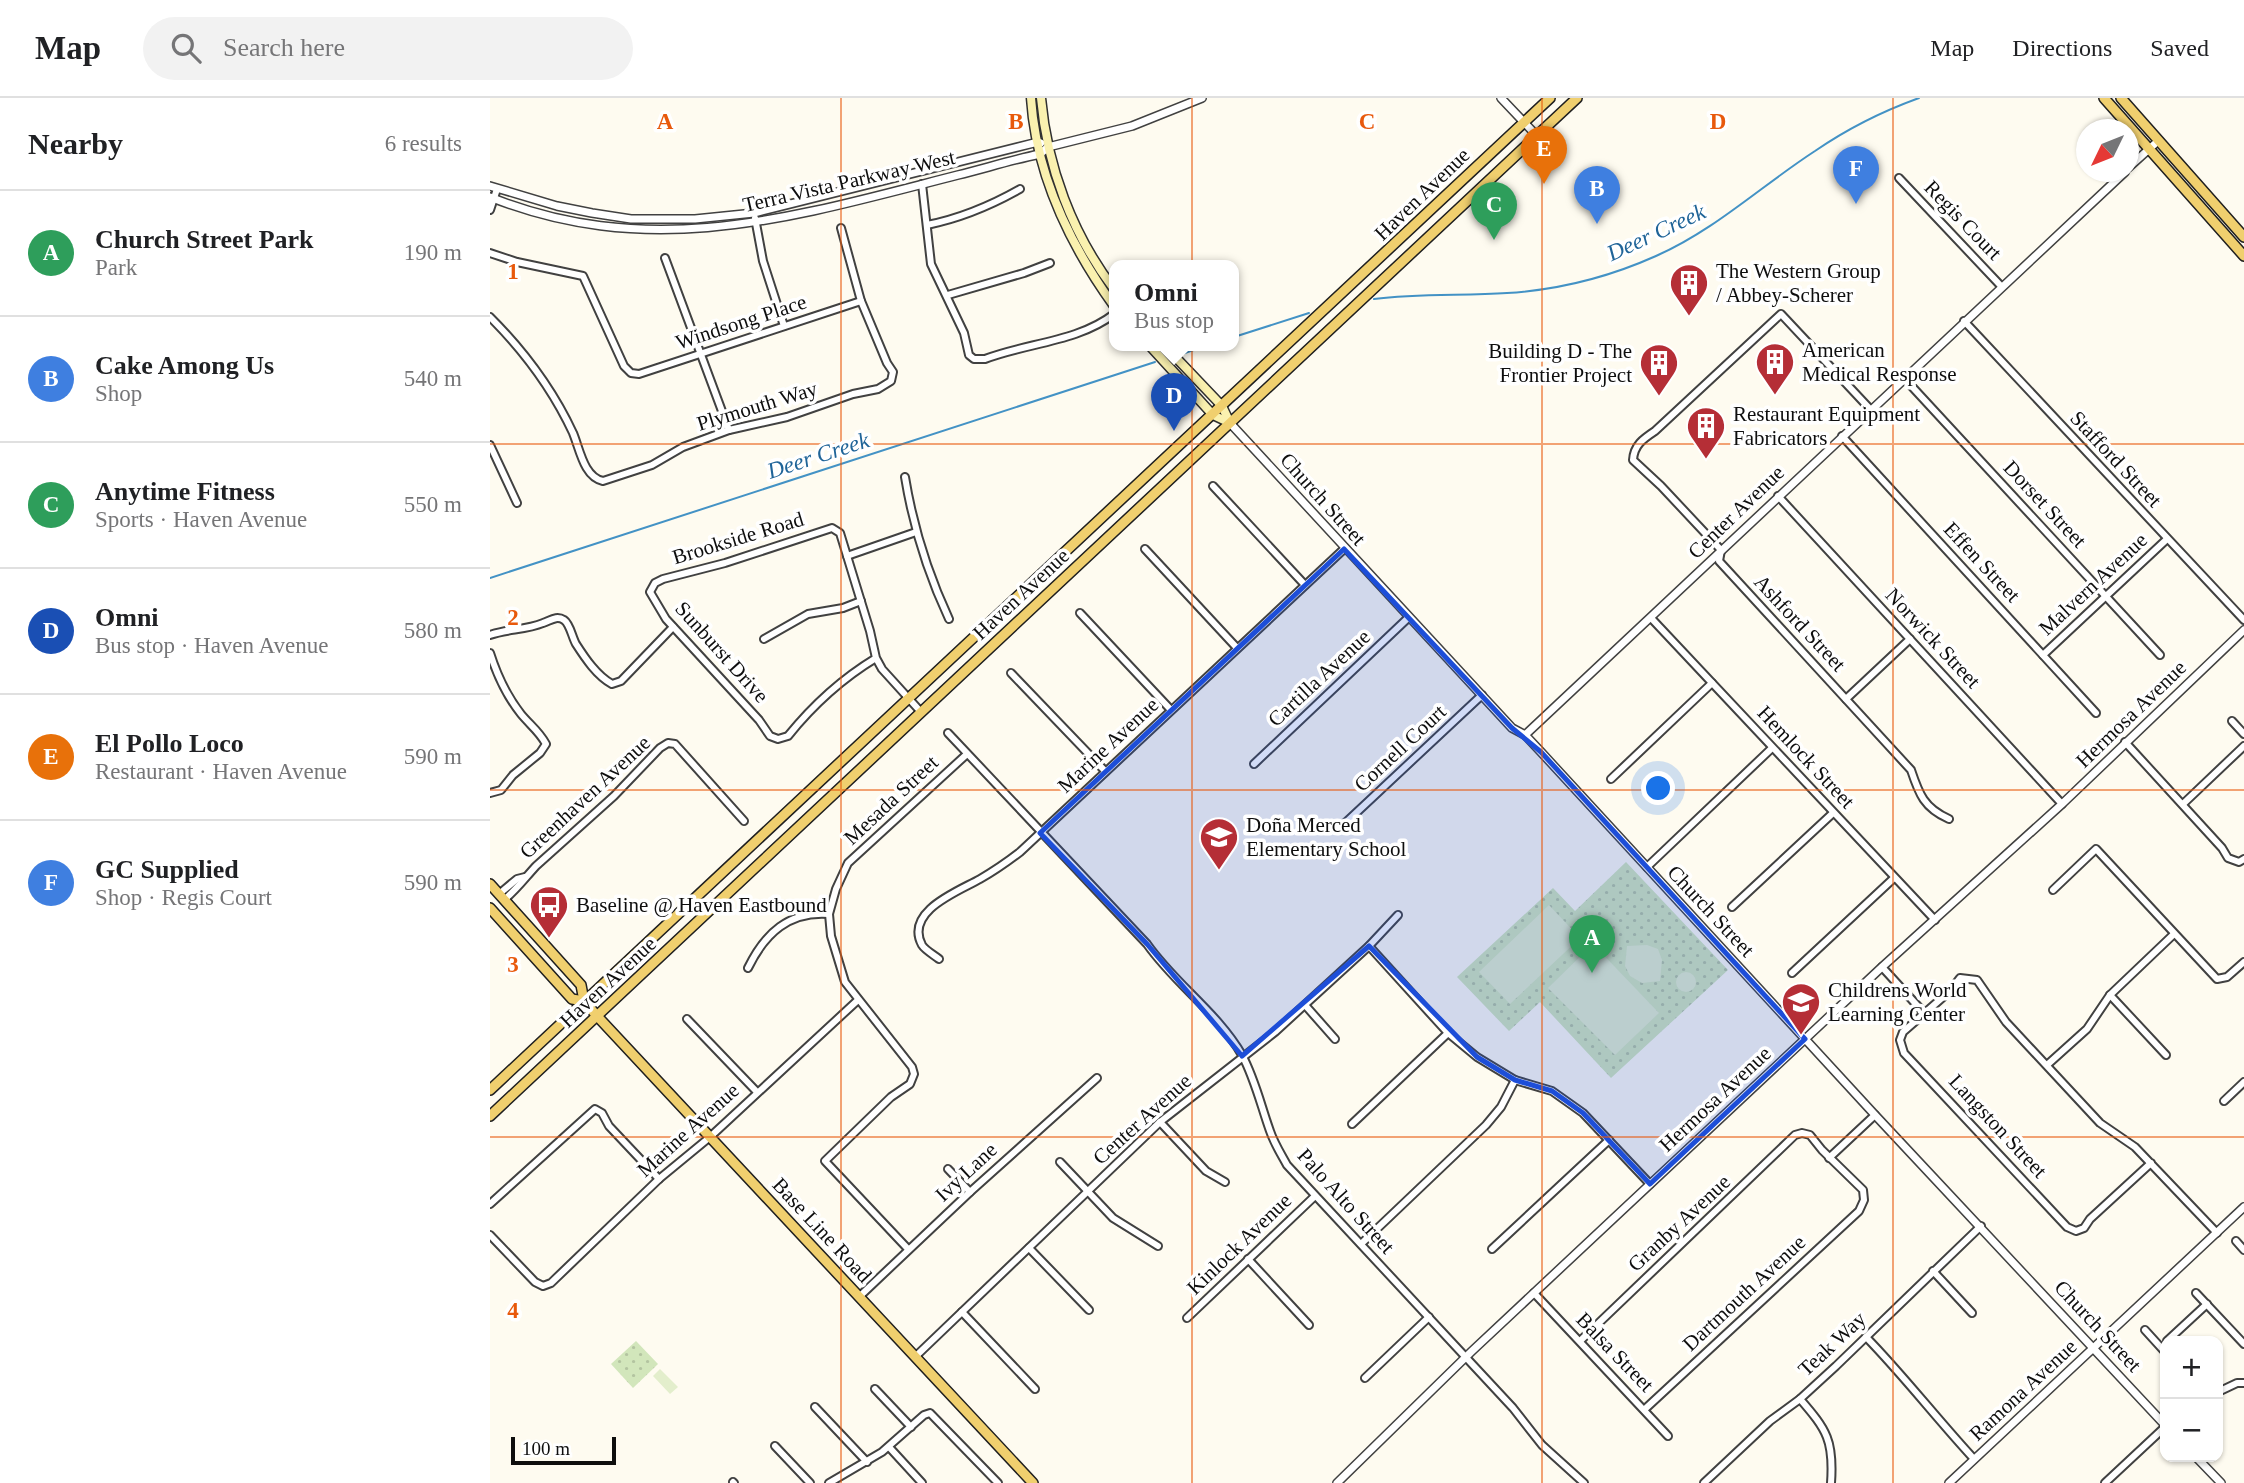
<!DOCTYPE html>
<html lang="en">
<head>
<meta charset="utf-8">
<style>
  body { margin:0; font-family:"Times New Roman",serif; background:#f2f2f2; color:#202124 }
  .controls { position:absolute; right:21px; bottom:21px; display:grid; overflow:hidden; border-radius:14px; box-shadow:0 2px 5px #0004 }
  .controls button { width:63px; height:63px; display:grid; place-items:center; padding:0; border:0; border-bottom:2px solid #e0e0e0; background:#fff; color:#202124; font:35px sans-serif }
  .compass { position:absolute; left:1586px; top:21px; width:63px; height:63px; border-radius:50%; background:#fff; box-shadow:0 2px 5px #0004; rotate:227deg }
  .scale { position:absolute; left:21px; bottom:18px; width:105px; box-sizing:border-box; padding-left:7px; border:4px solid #0e0e0e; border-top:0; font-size:19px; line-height:24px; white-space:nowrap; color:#0e0e0e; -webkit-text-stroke:5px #fff; paint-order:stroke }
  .you { position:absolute; left:1169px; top:691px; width:24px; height:24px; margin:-18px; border:5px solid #fff; border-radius:50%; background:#1a73e8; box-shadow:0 0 0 10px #1a73e833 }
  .badge { display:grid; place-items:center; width:46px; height:46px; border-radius:50%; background:#111827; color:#fff; font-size:23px; font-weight:700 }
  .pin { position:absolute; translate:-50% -58px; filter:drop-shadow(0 2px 4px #0008) }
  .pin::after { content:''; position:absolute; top:37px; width:24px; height:21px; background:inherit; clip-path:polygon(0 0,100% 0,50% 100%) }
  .popup { position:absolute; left:619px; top:162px; width:130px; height:91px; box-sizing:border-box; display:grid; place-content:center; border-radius:14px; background:#fff; filter:drop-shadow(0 2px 5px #0005); font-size:23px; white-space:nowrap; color:#757577 }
  .popup b { font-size:26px; color:#202124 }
  .popup::after { content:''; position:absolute; left:50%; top:100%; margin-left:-14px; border:14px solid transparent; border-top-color:#fff }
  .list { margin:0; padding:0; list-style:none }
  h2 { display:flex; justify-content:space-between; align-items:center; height:91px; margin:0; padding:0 28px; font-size:30px }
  h2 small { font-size:23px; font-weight:400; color:#757577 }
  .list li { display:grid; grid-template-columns:46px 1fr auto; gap:21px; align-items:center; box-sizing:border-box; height:126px; padding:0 28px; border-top:2px solid #e0e0e0 }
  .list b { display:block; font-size:26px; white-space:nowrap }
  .list p { margin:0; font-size:23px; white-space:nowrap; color:#757577 }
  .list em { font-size:23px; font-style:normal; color:#757577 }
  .icon { flex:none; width:38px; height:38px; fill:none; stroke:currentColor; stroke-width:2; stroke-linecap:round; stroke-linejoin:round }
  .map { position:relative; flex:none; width:1754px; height:1385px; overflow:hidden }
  header { display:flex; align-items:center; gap:42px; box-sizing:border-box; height:98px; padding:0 35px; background:#fff; border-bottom:2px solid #e0e0e0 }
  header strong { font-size:33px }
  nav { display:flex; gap:38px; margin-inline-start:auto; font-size:24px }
  .search { width:490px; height:63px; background:#f2f2f2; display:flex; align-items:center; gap:18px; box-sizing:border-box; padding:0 24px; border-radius:38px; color:#757577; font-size:26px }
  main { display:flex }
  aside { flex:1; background:#fff }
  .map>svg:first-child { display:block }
  .park { fill:url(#park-dots) }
  .pitch { fill:#e3eecc }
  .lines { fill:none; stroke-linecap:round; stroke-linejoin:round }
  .stream { stroke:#4392c5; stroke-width:2 }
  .minor-casing { stroke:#414141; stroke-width:10 }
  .tertiary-casing { stroke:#414141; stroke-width:10 }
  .secondary-casing { stroke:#303030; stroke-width:11 }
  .primary-casing { stroke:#1f1f1f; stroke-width:12 }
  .minor { stroke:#fff; stroke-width:6 }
  .tertiary { stroke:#fff; stroke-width:7 }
  .secondary { stroke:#faf1af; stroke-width:8 }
  .primary { stroke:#f0cf6e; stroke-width:9 }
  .marked { fill:#1d4ed8; fill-opacity:0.2; stroke:#1d4ed8; stroke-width:5; stroke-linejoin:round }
  .grid { fill:none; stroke:#e8590c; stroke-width:2; stroke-opacity:0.55 }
  .labels { text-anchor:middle; stroke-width:7; stroke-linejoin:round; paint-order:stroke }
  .street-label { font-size:21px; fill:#0e0e0e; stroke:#fff }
  .poi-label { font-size:21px; fill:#0e0e0e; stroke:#fff; text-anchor:start }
  .water-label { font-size:23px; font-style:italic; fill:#1f6498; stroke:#fff }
  .grid-label { font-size:23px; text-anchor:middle; font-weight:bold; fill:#e8590c; stroke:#fff; stroke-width:7; stroke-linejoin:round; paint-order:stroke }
</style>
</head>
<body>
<header>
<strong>Map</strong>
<div class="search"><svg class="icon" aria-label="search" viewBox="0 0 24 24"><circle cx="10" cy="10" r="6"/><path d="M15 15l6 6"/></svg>Search here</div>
<nav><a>Map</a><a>Directions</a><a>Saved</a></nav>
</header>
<main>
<aside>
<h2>Nearby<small>6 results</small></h2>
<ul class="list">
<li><span class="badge" style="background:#2e9e5b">A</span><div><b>Church Street Park</b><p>Park</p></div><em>190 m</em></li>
<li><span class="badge" style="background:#3f7fe0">B</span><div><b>Cake Among Us</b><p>Shop</p></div><em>540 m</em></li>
<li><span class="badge" style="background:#2e9e5b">C</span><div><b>Anytime Fitness</b><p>Sports · Haven Avenue</p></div><em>550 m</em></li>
<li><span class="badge" style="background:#1a4fb4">D</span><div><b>Omni</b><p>Bus stop · Haven Avenue</p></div><em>580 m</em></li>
<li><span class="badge" style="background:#e8710a">E</span><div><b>El Pollo Loco</b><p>Restaurant · Haven Avenue</p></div><em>590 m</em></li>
<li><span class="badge" style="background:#3f7fe0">F</span><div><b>GC Supplied</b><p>Shop · Regis Court</p></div><em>590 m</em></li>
</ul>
</aside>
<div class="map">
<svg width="1754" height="1385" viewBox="0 0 1754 1385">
  <defs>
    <pattern id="park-dots" width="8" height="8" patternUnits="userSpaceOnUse" patternTransform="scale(1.75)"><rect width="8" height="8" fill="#d2e6bb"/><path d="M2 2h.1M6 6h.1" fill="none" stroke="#b3c4a0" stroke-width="1.8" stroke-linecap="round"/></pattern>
  </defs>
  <rect width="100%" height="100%" fill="#fefbf0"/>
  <g class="park">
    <polygon points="1136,764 1238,872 1121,980 1050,904 1019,933 967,879 1063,790 1085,813"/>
    <polygon points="146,1243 168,1266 143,1290 121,1266"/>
  </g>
  <g class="pitch">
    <polygon points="1059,807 1090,840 1020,906 989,874"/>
    <polygon points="1103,846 1169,915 1125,957 1058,890"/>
    <polygon points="1157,847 1168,851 1172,862 1170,883 1152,885 1140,878 1135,868 1137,848"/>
    <circle cx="1196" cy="884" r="10"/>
    <polygon points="170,1271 188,1289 180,1296 163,1278"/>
  </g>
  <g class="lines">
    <g class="stream">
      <path d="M884,201C928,195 973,198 1017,195C1067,192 1119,179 1166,158C1225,132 1271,88 1325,53C1357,31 1393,13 1429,0"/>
      <polyline points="744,239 819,215"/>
      <polyline points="692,256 718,247"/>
      <polyline points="0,480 665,264"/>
    </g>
    <g class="minor-casing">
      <g id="minor">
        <polyline points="1409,80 1511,188"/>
        <path d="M432,86L441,166L474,235L479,257L484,261H495C536,245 588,244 624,216"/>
        <polyline points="0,112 7,91"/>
        <polyline points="265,120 273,163 294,228"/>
        <path d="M437,127C472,120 500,108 530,91"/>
        <polyline points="0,155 27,164 93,178 134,268 141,275 149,276 371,203"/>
        <polyline points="175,160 239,332"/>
        <polyline points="458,197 534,175 560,165"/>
        <path d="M0,219C34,253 62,290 83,335C90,352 94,379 113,383L162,367L193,349L239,332L297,319L363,296L388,291L401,283L403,274L397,265L371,203L351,130"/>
        <polyline points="1474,223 1754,522"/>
        <polyline points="1414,280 1670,557"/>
        <path d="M1380,311L1291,216L1165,333C1153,341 1144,347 1143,362L1171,388L1231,452L1229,463L1421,672C1429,696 1434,710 1459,721"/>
        <polyline points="1352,338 1606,615"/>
        <polyline points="0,347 27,405"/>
        <path d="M415,379C423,428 438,476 459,521"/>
        <polyline points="723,388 815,487"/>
        <polyline points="1288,398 1572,706"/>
        <polyline points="655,451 747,550"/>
        <polyline points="357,458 426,434"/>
        <polyline points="590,515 681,612"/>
        <polyline points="1161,520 1445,822"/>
        <path d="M0,537C17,531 36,532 53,525C60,523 66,517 74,522C80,526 82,539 86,546C95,560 107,578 122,586L131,583L183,529"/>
        <polyline points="274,541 318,516 353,510 371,503"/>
        <path d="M0,555C7,577 16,597 31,616C40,627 49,633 56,646L50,655L23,677L11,692L0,695"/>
        <polyline points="1553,557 1677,441"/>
        <path d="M386,560C353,580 323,607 298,638L288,641L280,638L269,622L176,521L160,494L165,485L173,481L235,465L342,430L350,435L380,533L386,560L392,571L431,614"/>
        <polyline points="521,575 615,673"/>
        <polyline points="1356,601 1420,541"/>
        <polyline points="1742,623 1754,636"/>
        <path d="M458,635L657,846C685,886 728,915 752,957C765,981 771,1008 780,1033C784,1045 791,1056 797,1067L1023,1310L1052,1347L1094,1385"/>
        <polyline points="1635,644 1732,750 1738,760 1749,764 1754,761"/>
        <polyline points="764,666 918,520"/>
        <polyline points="1121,681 1222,585"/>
        <polyline points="1693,706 1754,648"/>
        <polyline points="851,729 992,597"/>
        <polyline points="1157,769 1282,650"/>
        <polyline points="1563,792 1606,751 1727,881 1737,879 1754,864"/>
        <polyline points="9,796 27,781 35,779"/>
        <path d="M14,802C27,791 35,780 46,768L124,698L170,650L178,645L185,646L254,723"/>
        <polyline points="1242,809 1343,715"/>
        <polyline points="879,848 958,935 987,959 1025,982 1062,993 1093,1015 1160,1086"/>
        <path d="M449,861C444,857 435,852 432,847C414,813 469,793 490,781C504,773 517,764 530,754L854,451"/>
        <polyline points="1392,869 1435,916"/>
        <path d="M258,870C275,835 299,813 339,816"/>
        <polyline points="1302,875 1404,780"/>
        <polyline points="1620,897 1676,957"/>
        <polyline points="815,907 845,941"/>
        <polyline points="197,921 267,994"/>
        <polyline points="1557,967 1597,931 1620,897 1684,836"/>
        <polyline points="1734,1003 1754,984"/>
        <polyline points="670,1024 716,1073 735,1084"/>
        <polyline points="862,1026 958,935"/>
        <polyline points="1339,1060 1385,1017"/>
        <polyline points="570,1064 623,1120 668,1148"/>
        <polyline points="1661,1065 1600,1121 1594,1130 1586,1133 1577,1129 1414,955 1410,942 1413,934 1460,893 1470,880 1487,882 1516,924 1610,1025 1645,1049 1727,1135"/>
        <polyline points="458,1071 480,1094"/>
        <polyline points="0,1106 105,1011 112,1015 119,1028 169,1081"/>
        <polyline points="0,1137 45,1184 53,1188 61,1185 169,1081 220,1039 368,902"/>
        <polyline points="1746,1143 1754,1152"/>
        <polyline points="871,1146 996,1027 1011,1009 1025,982"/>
        <polyline points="539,1150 599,1212"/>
        <polyline points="418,1151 335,1063 401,999 420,986 424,976 422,969 355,884 341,838 339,816 346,791 358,765 477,656"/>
        <polyline points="1002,1151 1119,1042"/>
        <polyline points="758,1161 819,1227"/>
        <polyline points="1443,1173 1482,1215"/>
        <polyline points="1044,1195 1178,1338"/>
        <polyline points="1706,1195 1754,1246"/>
        <polyline points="370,1198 480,1094 607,980"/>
        <polyline points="472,1214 545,1291"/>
        <polyline points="697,1220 825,1098"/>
        <polyline points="1655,1232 1675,1254"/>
        <path d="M1376,1239C1414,1278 1447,1321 1484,1361"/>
        <polyline points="1090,1243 1305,1037 1312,1035 1320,1037 1332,1052 1373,1092 1374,1102 1369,1113 1155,1311"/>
        <polyline points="1677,1243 1717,1206"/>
        <polyline points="426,1258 670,1024 785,934 879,848 908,817"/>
        <polyline points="875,1280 939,1219"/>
        <polyline points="385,1291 421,1329"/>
        <polyline points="1728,1294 1747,1285 1754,1285"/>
        <path d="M1310,1301C1337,1332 1344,1343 1341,1385"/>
        <polyline points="325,1309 377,1364"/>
        <polyline points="285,1348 320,1385"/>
        <polyline points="399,1349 432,1385"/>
        <polyline points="243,1384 244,1385"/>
        <polyline points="339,1385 392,1354 434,1317 440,1315 508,1385"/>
        <polyline points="1214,1385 1280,1323 1310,1301 1346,1268 1491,1128"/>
        <polyline points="1615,1385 1675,1329"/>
      </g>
    </g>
    <g class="tertiary-casing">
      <g id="tertiary">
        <polyline points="1011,0 1047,38"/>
        <polyline points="1638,70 1668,43"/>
        <polyline points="0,88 67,108 102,115 141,121 205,121 264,115 548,44 551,45"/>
        <path d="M0,99C163,164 307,118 468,77C496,70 522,62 550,56L558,49L642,28L712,0"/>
        <polyline points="740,325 1022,630 1035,637 1051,654 1385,1017 1675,1327"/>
        <polyline points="1035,637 1635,74"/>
        <polyline points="1706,1359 1731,1385"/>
        <polyline points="847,1385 982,1253 1392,869 1572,706 1754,532"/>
        <polyline points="1459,1385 1754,1109"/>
      </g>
    </g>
    <g class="secondary-casing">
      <g id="secondary">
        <path d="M541,0C546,77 580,147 624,208"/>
        <path d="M551,0C557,68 582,136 624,191"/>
        <polyline points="659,247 723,317 740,325"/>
        <polyline points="674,247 732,308 740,325"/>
      </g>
    </g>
    <g class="primary-casing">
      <g id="primary">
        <polyline points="1614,0 1754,158"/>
        <polyline points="1631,0 1754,139"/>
        <polyline points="0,786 91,887 94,903 107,918 543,1385"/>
        <polyline points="0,810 82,901 94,903"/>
        <polyline points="0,992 1060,0"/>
        <polyline points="0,1018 1087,0"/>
      </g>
    </g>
    <use href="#minor" class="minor"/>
    <use href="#tertiary" class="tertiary"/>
    <use href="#secondary" class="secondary"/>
    <use href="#primary" class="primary"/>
  </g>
  <path class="marked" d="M854,451L1022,630L1051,654L1315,941L1160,1086L1093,1015L1062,993L1025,982L987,959L879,848L752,958L657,846L550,735Z"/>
  <path class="grid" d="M351,0V1385M702,0V1385M1052,0V1385M1403,0V1385M0,346H1754M0,692H1754M0,1039H1754"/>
  <defs>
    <g id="building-pin" transform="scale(2.0125)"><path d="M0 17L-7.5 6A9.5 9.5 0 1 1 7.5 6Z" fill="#b52e36" stroke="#fff"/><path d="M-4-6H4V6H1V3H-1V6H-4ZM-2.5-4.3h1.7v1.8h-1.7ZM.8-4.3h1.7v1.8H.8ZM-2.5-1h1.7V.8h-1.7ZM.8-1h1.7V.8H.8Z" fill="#fff"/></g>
    <g id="school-pin" transform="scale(2.0125)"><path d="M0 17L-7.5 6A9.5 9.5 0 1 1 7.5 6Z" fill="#b52e36" stroke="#fff"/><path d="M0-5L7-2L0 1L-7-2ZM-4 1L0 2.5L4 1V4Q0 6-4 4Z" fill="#fff"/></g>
    <g id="bus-pin" transform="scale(2.0125)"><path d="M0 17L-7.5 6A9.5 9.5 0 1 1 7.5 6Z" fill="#b52e36" stroke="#fff"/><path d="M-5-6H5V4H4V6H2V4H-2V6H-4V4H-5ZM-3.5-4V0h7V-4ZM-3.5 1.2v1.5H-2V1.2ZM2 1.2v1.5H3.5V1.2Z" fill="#fff"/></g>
  </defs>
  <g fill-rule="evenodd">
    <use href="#building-pin" x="1199" y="185"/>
    <use href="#building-pin" x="1285" y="264"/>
    <use href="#building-pin" x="1169" y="265"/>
    <use href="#building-pin" x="1216" y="328"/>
    <use href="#school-pin" x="729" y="739"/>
    <use href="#bus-pin" x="59" y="807"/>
    <use href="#school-pin" x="1311" y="904"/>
  </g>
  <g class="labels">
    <g class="street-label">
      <text transform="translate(359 83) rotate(-13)" y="7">Terra Vista Parkway West</text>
      <text transform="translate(932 96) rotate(-44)" y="7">Haven Avenue</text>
      <text transform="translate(1473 122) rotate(46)" y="7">Regis Court</text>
      <text transform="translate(251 224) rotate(-18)" y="7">Windsong Place</text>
      <text transform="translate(267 308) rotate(-17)" y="7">Plymouth Way</text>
      <text transform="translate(1626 361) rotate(47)" y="7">Stafford Street</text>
      <text transform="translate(833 401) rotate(48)" y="7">Church Street</text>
      <text transform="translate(1555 406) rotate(47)" y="7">Dorset Street</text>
      <text transform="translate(1246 414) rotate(-44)" y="7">Center Avenue</text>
      <text transform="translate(248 440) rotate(-17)" y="7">Brookside Road</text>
      <text transform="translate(1492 464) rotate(47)" y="7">Effen Street</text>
      <text transform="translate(1603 486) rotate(-43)" y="7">Malvern Avenue</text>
      <text transform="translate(531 496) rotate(-43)" y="7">Haven Avenue</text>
      <text transform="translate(1310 525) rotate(47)" y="7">Ashford Street</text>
      <text transform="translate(1443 540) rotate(47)" y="7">Norwick Street</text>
      <text transform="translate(232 554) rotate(48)" y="7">Sunburst Drive</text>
      <text transform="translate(829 580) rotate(-43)" y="7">Cartilla Avenue</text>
      <text transform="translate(1641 616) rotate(-44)" y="7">Hermosa Avenue</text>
      <text transform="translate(618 647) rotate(-43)" y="7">Marine Avenue</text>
      <text transform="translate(910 650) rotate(-43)" y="7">Cornell Court</text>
      <text transform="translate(1316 659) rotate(47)" y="7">Hemlock Street</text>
      <text transform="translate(95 699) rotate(-43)" y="7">Greenhaven Avenue</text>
      <text transform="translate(401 702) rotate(-43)" y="7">Mesada Street</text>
      <text transform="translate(1221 813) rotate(47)" y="7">Church Street</text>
      <text transform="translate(118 884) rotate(-43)" y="7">Haven Avenue</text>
      <text transform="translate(1225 1001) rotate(-43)" y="7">Hermosa Avenue</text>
      <text transform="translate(652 1021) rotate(-42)" y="7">Center Avenue</text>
      <text transform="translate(1508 1028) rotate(47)" y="7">Langston Street</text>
      <text transform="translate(198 1032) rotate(-42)" y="7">Marine Avenue</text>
      <text transform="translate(476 1074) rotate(-43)" y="7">Ivy Lane</text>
      <text transform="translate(856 1103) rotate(48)" y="7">Palo Alto Street</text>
      <text transform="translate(1189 1125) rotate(-43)" y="7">Granby Avenue</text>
      <text transform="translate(332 1132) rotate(47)" y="7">Base Line Road</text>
      <text transform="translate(749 1146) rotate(-44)" y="7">Kinlock Avenue</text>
      <text transform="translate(1254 1195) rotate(-43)" y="7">Dartmouth Avenue</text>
      <text transform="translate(1608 1228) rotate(47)" y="7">Church Street</text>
      <text transform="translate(1342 1246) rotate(-43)" y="7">Teak Way</text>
      <text transform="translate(1125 1254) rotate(46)" y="7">Balsa Street</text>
      <text transform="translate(1533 1292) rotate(-43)" y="7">Ramona Avenue</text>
    </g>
    <g class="poi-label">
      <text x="1226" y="180">The Western Group<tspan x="1226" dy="24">/ Abbey-Scherer</tspan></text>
      <text x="1312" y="259">American<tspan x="1312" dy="24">Medical Response</tspan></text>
      <text x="1142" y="260" text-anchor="end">Building D - The<tspan x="1142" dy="24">Frontier Project</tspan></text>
      <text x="1243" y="323">Restaurant Equipment<tspan x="1243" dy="24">Fabricators</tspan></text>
      <text x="756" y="734">Doña Merced<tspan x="756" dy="24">Elementary School</tspan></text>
      <text x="86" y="814">Baseline @ Haven Eastbound</text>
      <text x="1338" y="899">Childrens World<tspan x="1338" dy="24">Learning Center</tspan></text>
    </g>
    <g class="water-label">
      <text transform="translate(1166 134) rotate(-25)" y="8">Deer Creek</text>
      <text transform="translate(328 357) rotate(-18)" y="8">Deer Creek</text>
    </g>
  </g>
  <g class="grid-label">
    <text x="175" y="31">A</text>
    <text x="526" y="31">B</text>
    <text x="877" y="31">C</text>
    <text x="1228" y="31">D</text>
    <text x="23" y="181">1</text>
    <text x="23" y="527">2</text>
    <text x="23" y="874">3</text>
    <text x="23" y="1220">4</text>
  </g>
</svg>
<div class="controls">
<button>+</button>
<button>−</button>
</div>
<svg class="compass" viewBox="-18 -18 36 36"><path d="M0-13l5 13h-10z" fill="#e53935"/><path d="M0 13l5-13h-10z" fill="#757577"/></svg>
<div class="scale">100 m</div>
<div class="you"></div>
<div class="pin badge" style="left:1102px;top:875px;background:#2e9e5b">A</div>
<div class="pin badge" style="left:1107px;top:126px;background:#3f7fe0">B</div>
<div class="pin badge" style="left:1004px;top:142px;background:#2e9e5b">C</div>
<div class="pin badge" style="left:684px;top:333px;background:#1a4fb4">D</div>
<div class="popup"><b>Omni</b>Bus stop</div>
<div class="pin badge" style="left:1054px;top:86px;background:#e8710a">E</div>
<div class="pin badge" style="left:1366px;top:106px;background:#3f7fe0">F</div>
</div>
</main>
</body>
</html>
